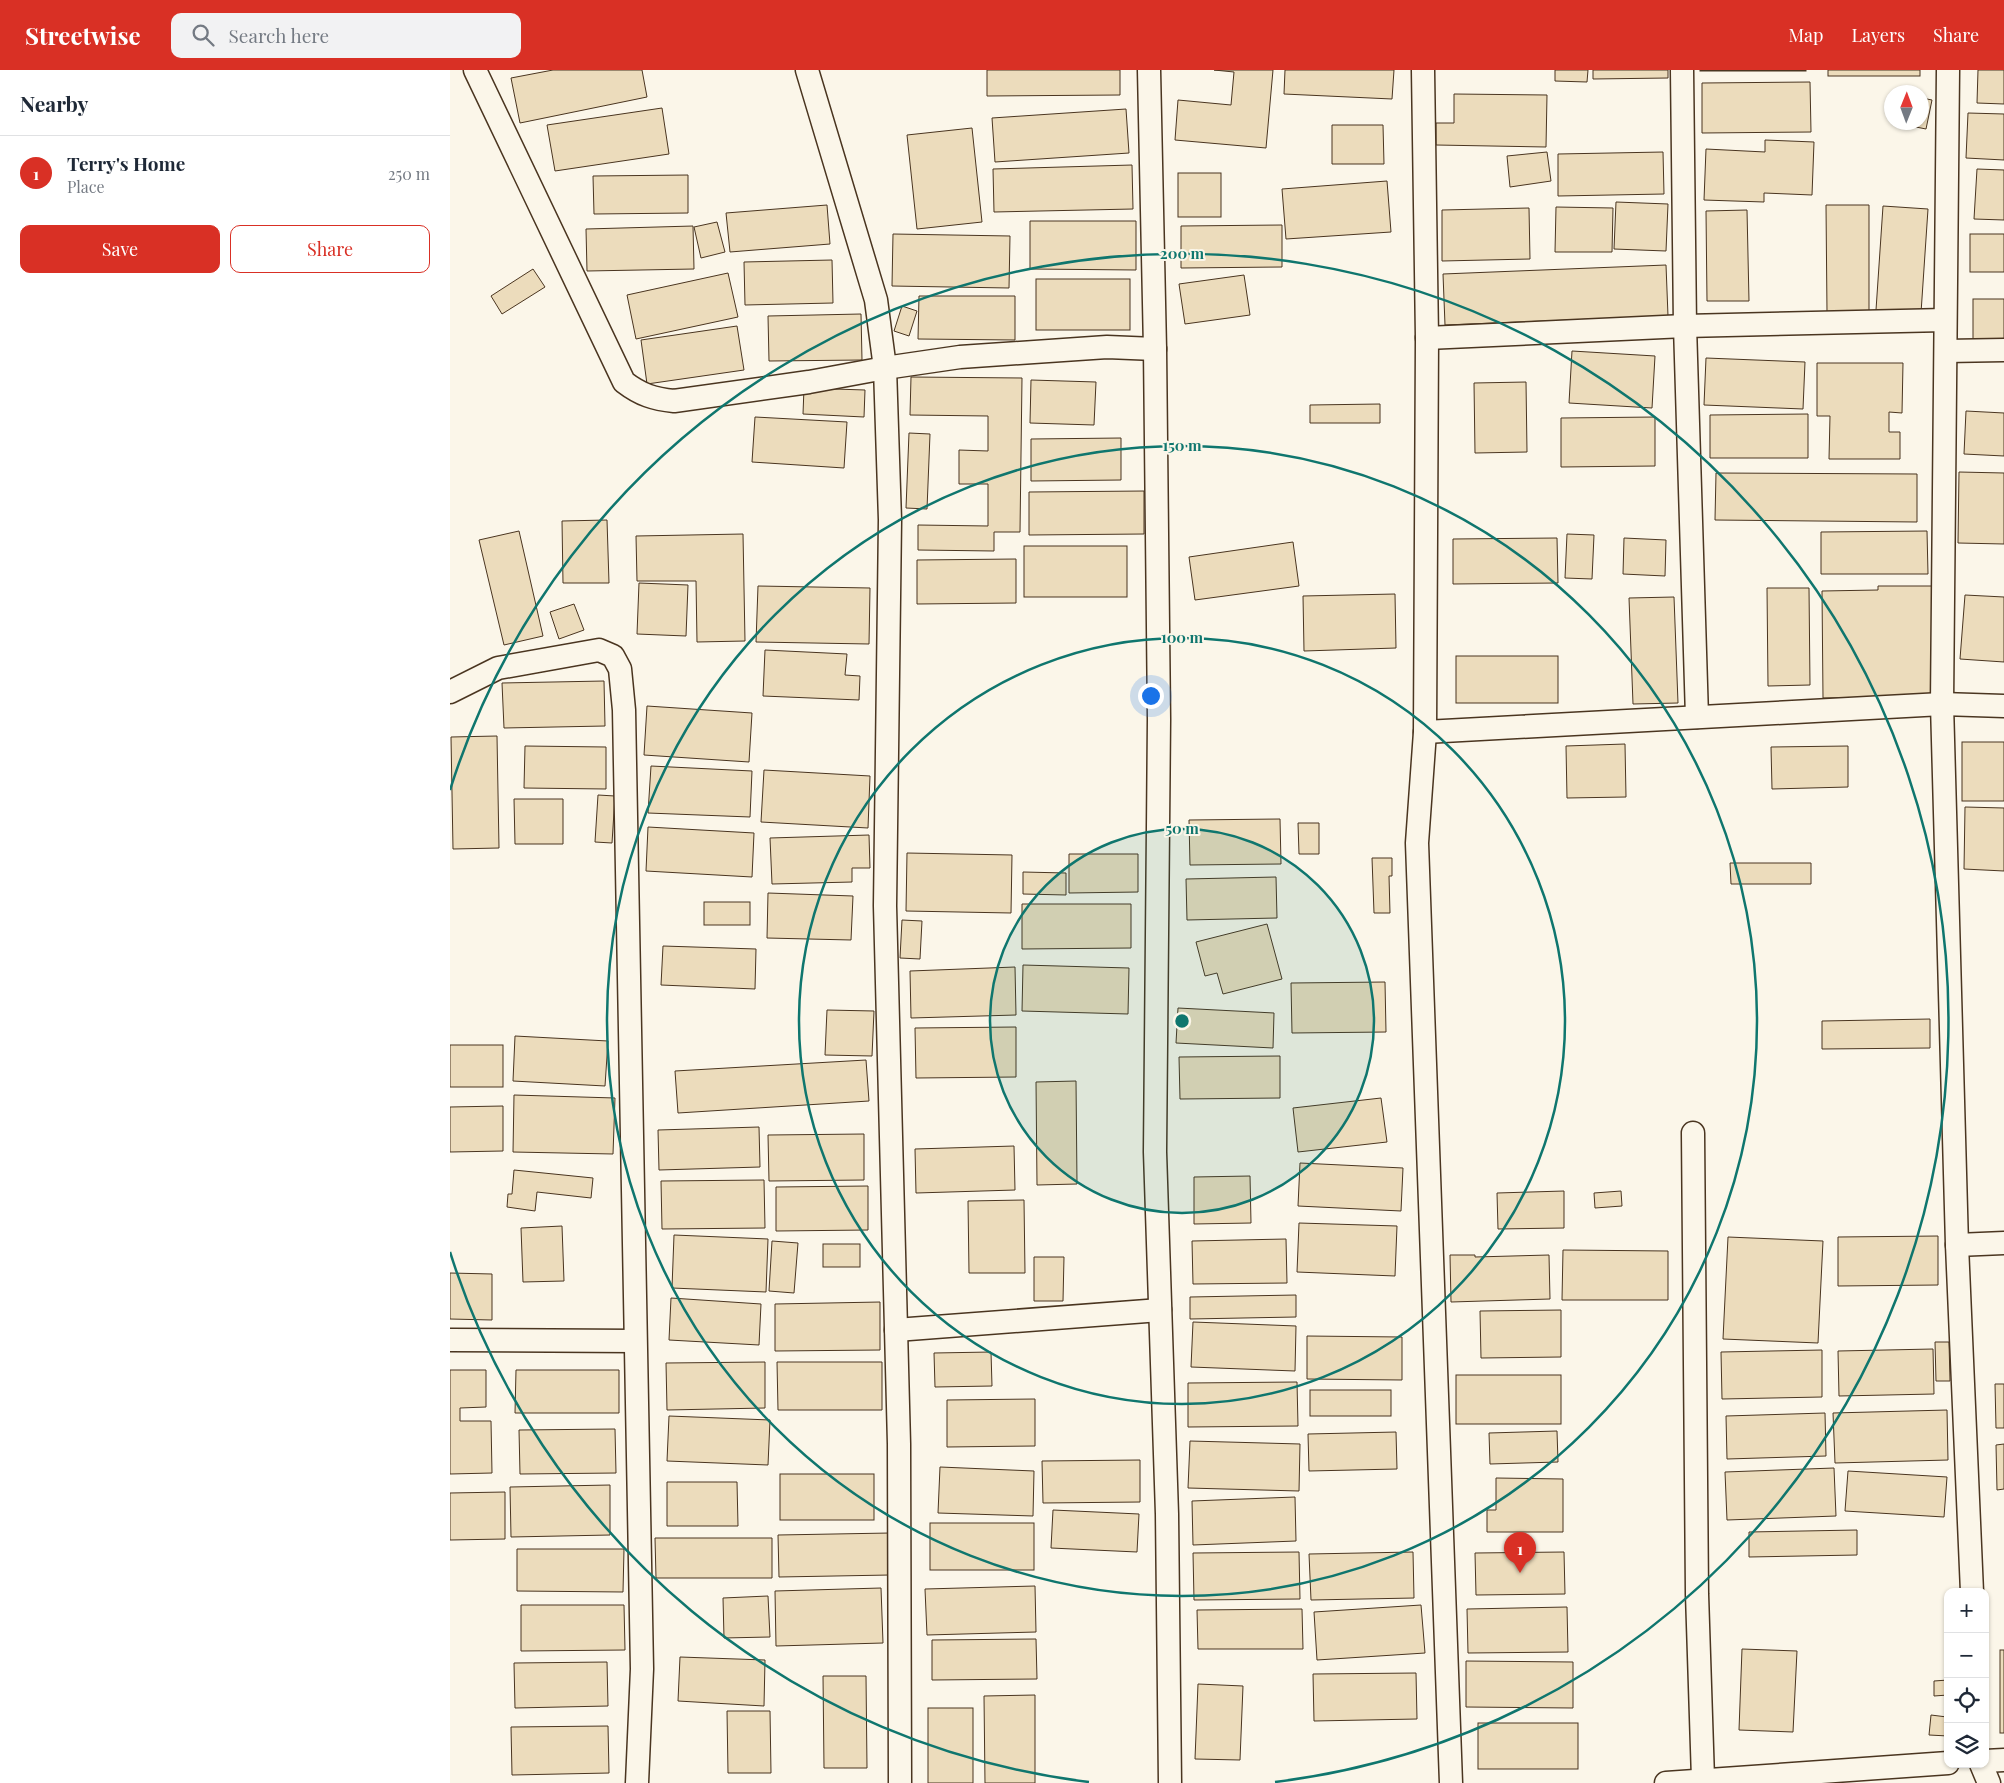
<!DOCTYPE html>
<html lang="en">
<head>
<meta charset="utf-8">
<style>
  body { margin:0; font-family:"Playfair Display",serif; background:#f2f2f3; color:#1f2937 }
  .controls { position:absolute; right:15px; bottom:15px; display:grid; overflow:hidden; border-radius:10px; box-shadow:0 1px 4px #0004 }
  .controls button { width:45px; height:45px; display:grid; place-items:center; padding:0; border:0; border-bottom:1px solid #e0e1e3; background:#fff; color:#1f2937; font:25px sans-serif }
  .compass { position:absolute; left:1434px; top:15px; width:45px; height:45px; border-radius:50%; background:#fff; box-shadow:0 1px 4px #0004; rotate:1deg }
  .you { position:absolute; left:700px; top:625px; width:18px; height:18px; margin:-12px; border:4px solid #fff; border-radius:50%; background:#1a73e8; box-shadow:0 0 0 8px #1a73e833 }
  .badge { display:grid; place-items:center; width:32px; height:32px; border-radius:50%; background:#d93025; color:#fff; font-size:16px; font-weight:700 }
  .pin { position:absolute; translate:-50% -41px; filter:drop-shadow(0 1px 2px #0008) }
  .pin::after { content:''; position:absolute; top:26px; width:18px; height:15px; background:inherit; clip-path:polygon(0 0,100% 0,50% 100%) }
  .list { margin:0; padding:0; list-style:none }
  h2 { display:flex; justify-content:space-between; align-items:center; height:65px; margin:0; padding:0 20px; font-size:21px }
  h2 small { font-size:16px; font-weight:400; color:#747a83 }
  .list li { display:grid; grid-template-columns:32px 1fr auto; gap:15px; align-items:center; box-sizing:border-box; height:75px; padding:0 20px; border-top:1px solid #e0e1e3 }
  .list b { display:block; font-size:19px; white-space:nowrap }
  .list p { margin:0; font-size:16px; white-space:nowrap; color:#747a83 }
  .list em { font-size:16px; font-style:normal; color:#747a83 }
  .actions { display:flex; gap:10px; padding:15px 20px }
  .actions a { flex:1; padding:11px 0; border:1px solid #d93025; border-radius:10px; text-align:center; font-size:18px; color:#d93025 }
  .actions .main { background:#d93025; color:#fff }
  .icon { flex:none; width:28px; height:28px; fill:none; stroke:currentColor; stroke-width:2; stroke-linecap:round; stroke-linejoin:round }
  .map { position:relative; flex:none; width:1554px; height:1713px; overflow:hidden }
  header { display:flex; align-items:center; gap:30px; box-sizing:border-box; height:70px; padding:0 25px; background:#d93025; color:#fff }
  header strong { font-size:24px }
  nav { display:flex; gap:28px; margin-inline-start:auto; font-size:18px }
  .search { width:350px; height:45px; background:#f2f2f3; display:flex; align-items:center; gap:12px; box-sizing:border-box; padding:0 18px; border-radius:10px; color:#747a83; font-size:19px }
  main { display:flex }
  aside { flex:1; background:#fff }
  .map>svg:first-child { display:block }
  .building { fill:#ecdcbc; stroke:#4a3520 }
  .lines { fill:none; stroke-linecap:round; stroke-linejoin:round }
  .minor-casing { stroke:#4a3520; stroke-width:25 }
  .minor { stroke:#fbf6e9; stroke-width:22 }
  .ring { fill:none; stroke:#0f766e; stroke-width:2.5 }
  .centre { fill:#0f766e; stroke:#fbf6e9; stroke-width:2.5 }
  .ring-label { font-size:15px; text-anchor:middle; font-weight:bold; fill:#0f766e; stroke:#fbf6e9; stroke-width:4; stroke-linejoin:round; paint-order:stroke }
</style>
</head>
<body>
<header>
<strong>Streetwise</strong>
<div class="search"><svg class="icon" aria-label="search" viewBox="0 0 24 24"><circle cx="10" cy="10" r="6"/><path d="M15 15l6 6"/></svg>Search here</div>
<nav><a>Map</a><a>Layers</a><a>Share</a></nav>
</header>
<main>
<aside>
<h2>Nearby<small></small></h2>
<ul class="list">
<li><span class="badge">1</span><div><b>Terry's Home</b><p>Place</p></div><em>250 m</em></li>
</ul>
<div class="actions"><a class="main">Save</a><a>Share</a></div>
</aside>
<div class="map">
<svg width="1554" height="1713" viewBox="0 0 1554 1713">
  <rect width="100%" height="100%" fill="#fbf6e9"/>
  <g class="building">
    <polygon points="103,0 192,0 197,27 70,53 61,8"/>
    <polygon points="537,0 670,0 670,25 537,26"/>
    <polygon points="764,0 823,0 816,78 725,70 728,30 781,35 784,2"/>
    <polygon points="835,0 944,0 942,29 834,24"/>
    <polygon points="1105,0 1138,0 1137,12 1105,11"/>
    <polygon points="1143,0 1218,0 1218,8 1143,9"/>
    <rect x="1250" y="0" width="106" height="1"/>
    <rect x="1378" y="0" width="92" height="6"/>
    <polygon points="1528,0 1554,0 1554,34 1527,33"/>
    <polygon points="1360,12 1361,62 1252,63 1252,13"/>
    <polygon points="1004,24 1097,25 1096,77 986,75 986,53 1004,53"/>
    <polygon points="1472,28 1482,30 1476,59 1456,55 1457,52 1472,52"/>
    <polygon points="212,38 219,84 105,101 97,55"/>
    <polygon points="676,39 679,83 545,92 542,48"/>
    <polygon points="1518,43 1554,44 1554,90 1516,88"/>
    <polygon points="882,55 933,55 934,94 882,94"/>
    <polygon points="522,58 532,152 467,159 457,65"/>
    <polygon points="1315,70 1364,72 1362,125 1314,123 1314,132 1254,130 1256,79 1315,82"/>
    <polygon points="1097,82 1101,111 1060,117 1057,86"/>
    <polygon points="1213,82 1214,124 1108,126 1108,84"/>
    <polygon points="682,95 683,139 544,142 543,99"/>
    <polygon points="1527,99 1554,100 1554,150 1524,149"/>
    <rect x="728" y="103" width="43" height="44"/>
    <polygon points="238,105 238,143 144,144 143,106"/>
    <polygon points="937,111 941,162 836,169 832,119"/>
    <polygon points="1166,132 1218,134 1216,181 1164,179"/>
    <polygon points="377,135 380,174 280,182 276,143"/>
    <polygon points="1376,135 1419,135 1419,243 1377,243"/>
    <polygon points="1433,136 1478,139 1471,243 1426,240"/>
    <polygon points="1106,137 1163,138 1162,182 1105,182"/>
    <polygon points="1079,138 1080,189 992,191 992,140"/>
    <polygon points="1297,140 1299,231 1257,231 1256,141"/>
    <polygon points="580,151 686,151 686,200 580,199"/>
    <polygon points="267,152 275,182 251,188 244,157"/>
    <polygon points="832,155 832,197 731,198 731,156"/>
    <polygon points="243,156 244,199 137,201 136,159"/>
    <polygon points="443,164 560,166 559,218 442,216"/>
    <rect x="1520" y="164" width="34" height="38"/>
    <polygon points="382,190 383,233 295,235 294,192"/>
    <polygon points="1216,195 1218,246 995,255 993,204"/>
    <polygon points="83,199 95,217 52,244 41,226"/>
    <polygon points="278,203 288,247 186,269 177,225"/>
    <polygon points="794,205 800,245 735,254 729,214"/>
    <rect x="586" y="209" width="94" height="51"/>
    <polygon points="469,226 565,226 565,270 468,269"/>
    <rect x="1523" y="229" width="31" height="45"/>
    <polygon points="452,236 467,241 459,266 444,261"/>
    <polygon points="411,244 412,290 319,291 318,246"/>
    <polygon points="287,256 294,300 197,314 191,270"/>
    <polygon points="1122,281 1205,286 1202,338 1119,333"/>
    <polygon points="1256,288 1355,292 1353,339 1254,335"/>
    <polygon points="1367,293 1453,293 1452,343 1439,342 1439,362 1450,362 1450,389 1379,389 1380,346 1367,346"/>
    <polygon points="461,307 572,308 570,462 544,462 544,481 468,480 468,455 538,456 538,414 509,414 509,380 538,381 538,346 460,345"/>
    <polygon points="581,310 646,312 644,355 580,353"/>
    <polygon points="1076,312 1077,382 1025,383 1024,313"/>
    <polygon points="354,318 415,320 414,347 353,344"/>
    <polygon points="930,334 930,353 860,353 860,335"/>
    <polygon points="1516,341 1554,343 1554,386 1514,384"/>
    <polygon points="1358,344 1358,388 1260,388 1260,345"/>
    <polygon points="305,347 397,352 394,398 302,392"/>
    <polygon points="1205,347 1205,396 1111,397 1111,348"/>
    <polygon points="459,363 480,364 477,439 456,438"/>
    <polygon points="671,368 671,410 581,411 581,369"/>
    <polygon points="1509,402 1554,403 1554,474 1508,473"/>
    <polygon points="1266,403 1467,404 1467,452 1265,450"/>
    <polygon points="694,421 694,464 579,465 579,422"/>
    <polygon points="157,450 159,513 113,513 112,451"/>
    <polygon points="69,461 93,566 54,575 29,470"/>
    <polygon points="1477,461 1478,504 1371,504 1371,462"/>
    <polygon points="293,464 295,571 247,572 246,511 187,511 186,466"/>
    <polygon points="1117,464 1144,465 1142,509 1115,508"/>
    <polygon points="1107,468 1108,513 1003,514 1003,469"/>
    <polygon points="1174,468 1216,470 1215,506 1173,504"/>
    <polygon points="843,472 849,516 745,530 739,487"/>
    <rect x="574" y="476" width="103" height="51"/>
    <polygon points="566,489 566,533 467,534 467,490"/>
    <polygon points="189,513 238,515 236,566 187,564"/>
    <polygon points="308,516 420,518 419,574 306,572"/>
    <polygon points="1428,516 1482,516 1483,627 1373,628 1372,521 1428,520"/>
    <polygon points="1317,518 1359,518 1360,615 1318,616"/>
    <polygon points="945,524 946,578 854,581 853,526"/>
    <polygon points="1515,525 1554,527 1554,592 1510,589"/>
    <polygon points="1224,527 1228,633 1183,634 1179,528"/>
    <polygon points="124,534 134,560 109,569 100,542"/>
    <polygon points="315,580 397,584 395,605 410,606 409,630 313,626"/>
    <rect x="1006" y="586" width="102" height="47"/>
    <polygon points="154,611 155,656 54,658 52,613"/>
    <polygon points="197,636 302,643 299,692 194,685"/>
    <polygon points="47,666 49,778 3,779 1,667"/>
    <rect x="1512" y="672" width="42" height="59"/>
    <polygon points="1175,674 1176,727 1117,728 1116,676"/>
    <polygon points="75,676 156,677 156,719 74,718"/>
    <polygon points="1398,676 1398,717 1322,719 1321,677"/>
    <polygon points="201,696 302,701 300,747 198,743"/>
    <polygon points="314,700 420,706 418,758 311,752"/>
    <polygon points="148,725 165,726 162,773 145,772"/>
    <polygon points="64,729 113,729 113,774 65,774"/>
    <polygon points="1515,737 1554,738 1554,801 1514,799"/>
    <polygon points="830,749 831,794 740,795 739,750"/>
    <polygon points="848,753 869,753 869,784 849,784"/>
    <polygon points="198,757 304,763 302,807 196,801"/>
    <polygon points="419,765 420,798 402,798 402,812 322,814 320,768"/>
    <polygon points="457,783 562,785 561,843 456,841"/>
    <polygon points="619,784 688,784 688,822 619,823"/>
    <polygon points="922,788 942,788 942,806 939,806 940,843 924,843"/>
    <polygon points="1280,793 1361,793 1361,814 1281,814"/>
    <polygon points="573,802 616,803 616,825 573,824"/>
    <polygon points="826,807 827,848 737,850 736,809"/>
    <polygon points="318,823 403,826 401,870 317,868"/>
    <rect x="254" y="832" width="46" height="23"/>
    <polygon points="572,834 681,834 681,878 572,879"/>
    <polygon points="452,850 472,851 470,889 450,888"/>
    <polygon points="817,854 832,909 773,924 767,903 755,906 746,872"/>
    <polygon points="213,876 306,879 305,919 211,915"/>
    <polygon points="573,895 679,898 678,944 572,941"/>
    <polygon points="565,897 566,945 461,948 460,901"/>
    <polygon points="935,912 936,962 842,963 841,913"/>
    <polygon points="728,938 824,943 823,978 726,973"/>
    <polygon points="377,940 424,941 422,986 375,985"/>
    <polygon points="1480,949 1480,978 1372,979 1372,951"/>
    <polygon points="566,957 566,1007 466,1008 465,958"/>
    <polygon points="65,966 158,971 155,1016 63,1011"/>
    <rect x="0" y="975" width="53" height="42"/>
    <polygon points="830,986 830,1028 730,1029 729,987"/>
    <polygon points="416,990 419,1031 228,1043 225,1001"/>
    <polygon points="626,1011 627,1114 587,1115 586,1012"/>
    <polygon points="64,1025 165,1028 163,1084 63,1082"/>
    <polygon points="931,1028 937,1072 848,1082 843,1038"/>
    <polygon points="53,1036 53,1081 0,1082 0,1037"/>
    <polygon points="309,1057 310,1097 209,1100 208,1060"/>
    <polygon points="414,1064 414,1110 319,1111 318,1065"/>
    <polygon points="564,1076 565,1120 466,1123 465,1079"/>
    <polygon points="850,1093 953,1098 951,1141 848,1136"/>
    <polygon points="64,1100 143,1108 141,1128 87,1122 85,1141 57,1137 58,1124 62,1124"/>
    <polygon points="800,1106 801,1153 744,1154 744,1107"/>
    <polygon points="314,1110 315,1158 212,1159 211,1111"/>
    <polygon points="418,1116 418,1160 326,1161 326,1117"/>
    <polygon points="1114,1121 1114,1158 1048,1159 1047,1123"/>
    <polygon points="1171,1121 1172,1136 1145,1138 1144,1123"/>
    <polygon points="574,1130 575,1203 519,1203 518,1131"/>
    <polygon points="849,1153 947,1156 945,1206 847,1202"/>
    <polygon points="112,1156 114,1211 73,1212 71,1158"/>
    <polygon points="224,1165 318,1169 316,1222 222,1218"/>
    <polygon points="1488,1166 1488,1215 1388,1216 1388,1167"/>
    <polygon points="1278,1167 1373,1171 1368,1273 1273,1269"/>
    <polygon points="836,1169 837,1213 743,1214 742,1171"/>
    <polygon points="322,1171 348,1173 344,1223 319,1221"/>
    <rect x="373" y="1174" width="37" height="23"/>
    <polygon points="1113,1180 1218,1181 1218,1230 1112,1230"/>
    <polygon points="1000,1185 1025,1185 1025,1187 1099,1185 1100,1229 1001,1232"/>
    <polygon points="584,1187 614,1187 613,1231 584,1231"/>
    <polygon points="0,1203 42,1204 42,1250 0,1249"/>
    <polygon points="846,1225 846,1247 740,1249 740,1227"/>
    <polygon points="221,1228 311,1234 309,1275 219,1270"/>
    <polygon points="430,1232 430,1280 325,1281 325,1234"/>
    <polygon points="1111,1240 1111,1287 1031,1288 1030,1241"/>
    <polygon points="743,1252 846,1256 845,1301 741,1297"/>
    <polygon points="857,1266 952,1267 952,1310 857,1309"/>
    <polygon points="1485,1272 1499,1272 1500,1311 1486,1311"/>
    <polygon points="1483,1279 1484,1324 1389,1326 1388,1281"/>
    <polygon points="1372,1280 1372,1327 1272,1329 1271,1282"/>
    <polygon points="541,1282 542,1316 485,1317 484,1283"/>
    <polygon points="315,1292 315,1338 217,1340 216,1293"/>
    <polygon points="327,1292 432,1292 432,1340 328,1340"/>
    <polygon points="0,1300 36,1300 36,1337 10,1338 10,1351 41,1351 42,1403 0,1404"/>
    <polygon points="66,1300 169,1300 169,1343 65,1343"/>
    <rect x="1006" y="1305" width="105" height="49"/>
    <polygon points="847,1312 848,1356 738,1357 738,1313"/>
    <polygon points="1545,1314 1554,1314 1554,1358 1546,1358"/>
    <rect x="860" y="1320" width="81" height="26"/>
    <polygon points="585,1329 585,1376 497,1377 497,1330"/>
    <polygon points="1497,1340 1498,1390 1385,1393 1383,1343"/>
    <polygon points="1375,1343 1376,1386 1277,1389 1276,1346"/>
    <polygon points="219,1346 320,1350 318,1395 217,1391"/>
    <polygon points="165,1359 166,1403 70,1404 69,1360"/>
    <polygon points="1107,1361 1108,1392 1040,1394 1039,1363"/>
    <polygon points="946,1362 947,1399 859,1401 858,1364"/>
    <polygon points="740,1371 850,1374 849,1421 738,1418"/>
    <polygon points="1554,1374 1554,1419 1547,1420 1546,1375"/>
    <polygon points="690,1390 690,1432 593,1433 592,1391"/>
    <polygon points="490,1397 584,1401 583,1446 488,1443"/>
    <polygon points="1384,1398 1386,1446 1277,1450 1275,1402"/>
    <polygon points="1398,1401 1497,1407 1494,1447 1395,1441"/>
    <rect x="330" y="1404" width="94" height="46"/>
    <polygon points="1046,1408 1113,1409 1113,1462 1037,1462 1037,1440 1046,1440"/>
    <polygon points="217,1412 287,1412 288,1456 217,1456"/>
    <polygon points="160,1415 160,1465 61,1467 60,1417"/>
    <polygon points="55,1422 55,1469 0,1470 0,1423"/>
    <polygon points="845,1427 846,1471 743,1475 742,1431"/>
    <polygon points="603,1440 689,1444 687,1482 601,1478"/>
    <rect x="480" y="1453" width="104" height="47"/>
    <polygon points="1407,1460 1407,1485 1299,1487 1299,1462"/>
    <polygon points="440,1463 440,1505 329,1507 328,1465"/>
    <polygon points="205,1468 322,1468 322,1508 206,1508"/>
    <polygon points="67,1479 174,1479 173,1522 67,1521"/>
    <polygon points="849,1482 850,1529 744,1530 743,1483"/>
    <polygon points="963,1482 964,1528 861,1530 859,1484"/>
    <polygon points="1114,1482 1115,1524 1026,1525 1025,1483"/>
    <polygon points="585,1516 586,1562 477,1565 475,1519"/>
    <polygon points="431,1518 433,1573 326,1576 325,1521"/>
    <polygon points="318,1526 320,1567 274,1568 273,1528"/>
    <polygon points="71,1535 174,1535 175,1580 71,1581"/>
    <polygon points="971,1535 975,1583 867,1590 864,1542"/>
    <polygon points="1117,1537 1118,1582 1018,1583 1017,1539"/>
    <polygon points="852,1539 853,1579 748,1579 747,1540"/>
    <polygon points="586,1569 587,1609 482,1610 482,1570"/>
    <polygon points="1292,1579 1347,1581 1343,1662 1289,1660"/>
    <rect x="1550" y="1580" width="4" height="83"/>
    <polygon points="230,1587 315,1590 314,1636 228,1631"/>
    <polygon points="1016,1591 1123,1592 1123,1638 1016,1637"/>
    <polygon points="157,1592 158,1636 65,1638 64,1593"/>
    <polygon points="966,1603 967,1649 864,1651 863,1604"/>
    <polygon points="373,1606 416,1606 417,1698 374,1698"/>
    <polygon points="1498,1610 1498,1625 1484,1626 1484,1611"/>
    <polygon points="748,1614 793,1616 790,1690 745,1689"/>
    <polygon points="585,1625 585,1713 535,1713 534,1626"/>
    <rect x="478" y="1638" width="45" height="75"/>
    <polygon points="277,1641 320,1641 321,1703 278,1703"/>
    <polygon points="1498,1642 1498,1666 1479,1665 1481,1645 1497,1647"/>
    <rect x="1028" y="1653" width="100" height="46"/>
    <polygon points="158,1656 159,1703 62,1705 61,1657"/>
  </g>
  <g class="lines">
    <g class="minor-casing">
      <g id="minor">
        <path d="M25,0L174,312C191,325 204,329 224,331L359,312L435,298L510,287L657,277L705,279"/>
        <polyline points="357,0 426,230 435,298 440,450 435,836 449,1374 450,1713"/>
        <polyline points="699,0 705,279 709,649 705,1082 717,1444 720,1713"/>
        <polyline points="973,0 977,268 975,662 967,773 1001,1713"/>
        <polyline points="1232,0 1235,256 1247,647"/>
        <polyline points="1498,0 1492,634 1507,1175 1522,1522"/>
        <polyline points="977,268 1235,256 1495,250"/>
        <polyline points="1496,281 1554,280"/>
        <polyline points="0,622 48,598 149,580 163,586 170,599 174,640 192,1599 187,1713"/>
        <polyline points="975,662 1492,634 1554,636"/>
        <polyline points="1243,1063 1247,1524 1253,1709"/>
        <polyline points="1507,1175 1554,1173"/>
        <polyline points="446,1260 710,1240"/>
        <polyline points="0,1270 185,1271"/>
        <polyline points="1535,1691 1554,1690"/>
        <polyline points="1531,1694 1539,1713"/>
        <polyline points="1216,1713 1498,1693"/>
      </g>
    </g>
    <use href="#minor" class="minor"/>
  </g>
  <circle cx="732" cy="951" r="192" fill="#0f766e" fill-opacity=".12"/>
  <g class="ring">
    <circle cx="732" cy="951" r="192"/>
    <circle cx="732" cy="951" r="383"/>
    <circle cx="732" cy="951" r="575"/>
    <path d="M639 1712A767 767 0 0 1 0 1182M0 720A767 767 0 1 1 825 1712"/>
  </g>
  <circle cx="732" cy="951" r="8" class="centre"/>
  <g class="ring-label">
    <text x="732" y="189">200 m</text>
    <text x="732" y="381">150 m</text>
    <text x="732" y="573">100 m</text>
    <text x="732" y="764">50 m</text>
  </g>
</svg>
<div class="controls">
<button>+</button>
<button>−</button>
<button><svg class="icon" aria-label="locate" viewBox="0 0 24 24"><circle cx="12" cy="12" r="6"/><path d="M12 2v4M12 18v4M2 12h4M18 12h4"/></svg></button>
<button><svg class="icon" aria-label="layers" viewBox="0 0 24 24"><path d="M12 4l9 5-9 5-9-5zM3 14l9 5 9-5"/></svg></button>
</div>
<svg class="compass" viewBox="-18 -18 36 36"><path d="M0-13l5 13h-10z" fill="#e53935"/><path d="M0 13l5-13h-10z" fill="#747a83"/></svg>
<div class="you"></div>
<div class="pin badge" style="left:1070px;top:1503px">1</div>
</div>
</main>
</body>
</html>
